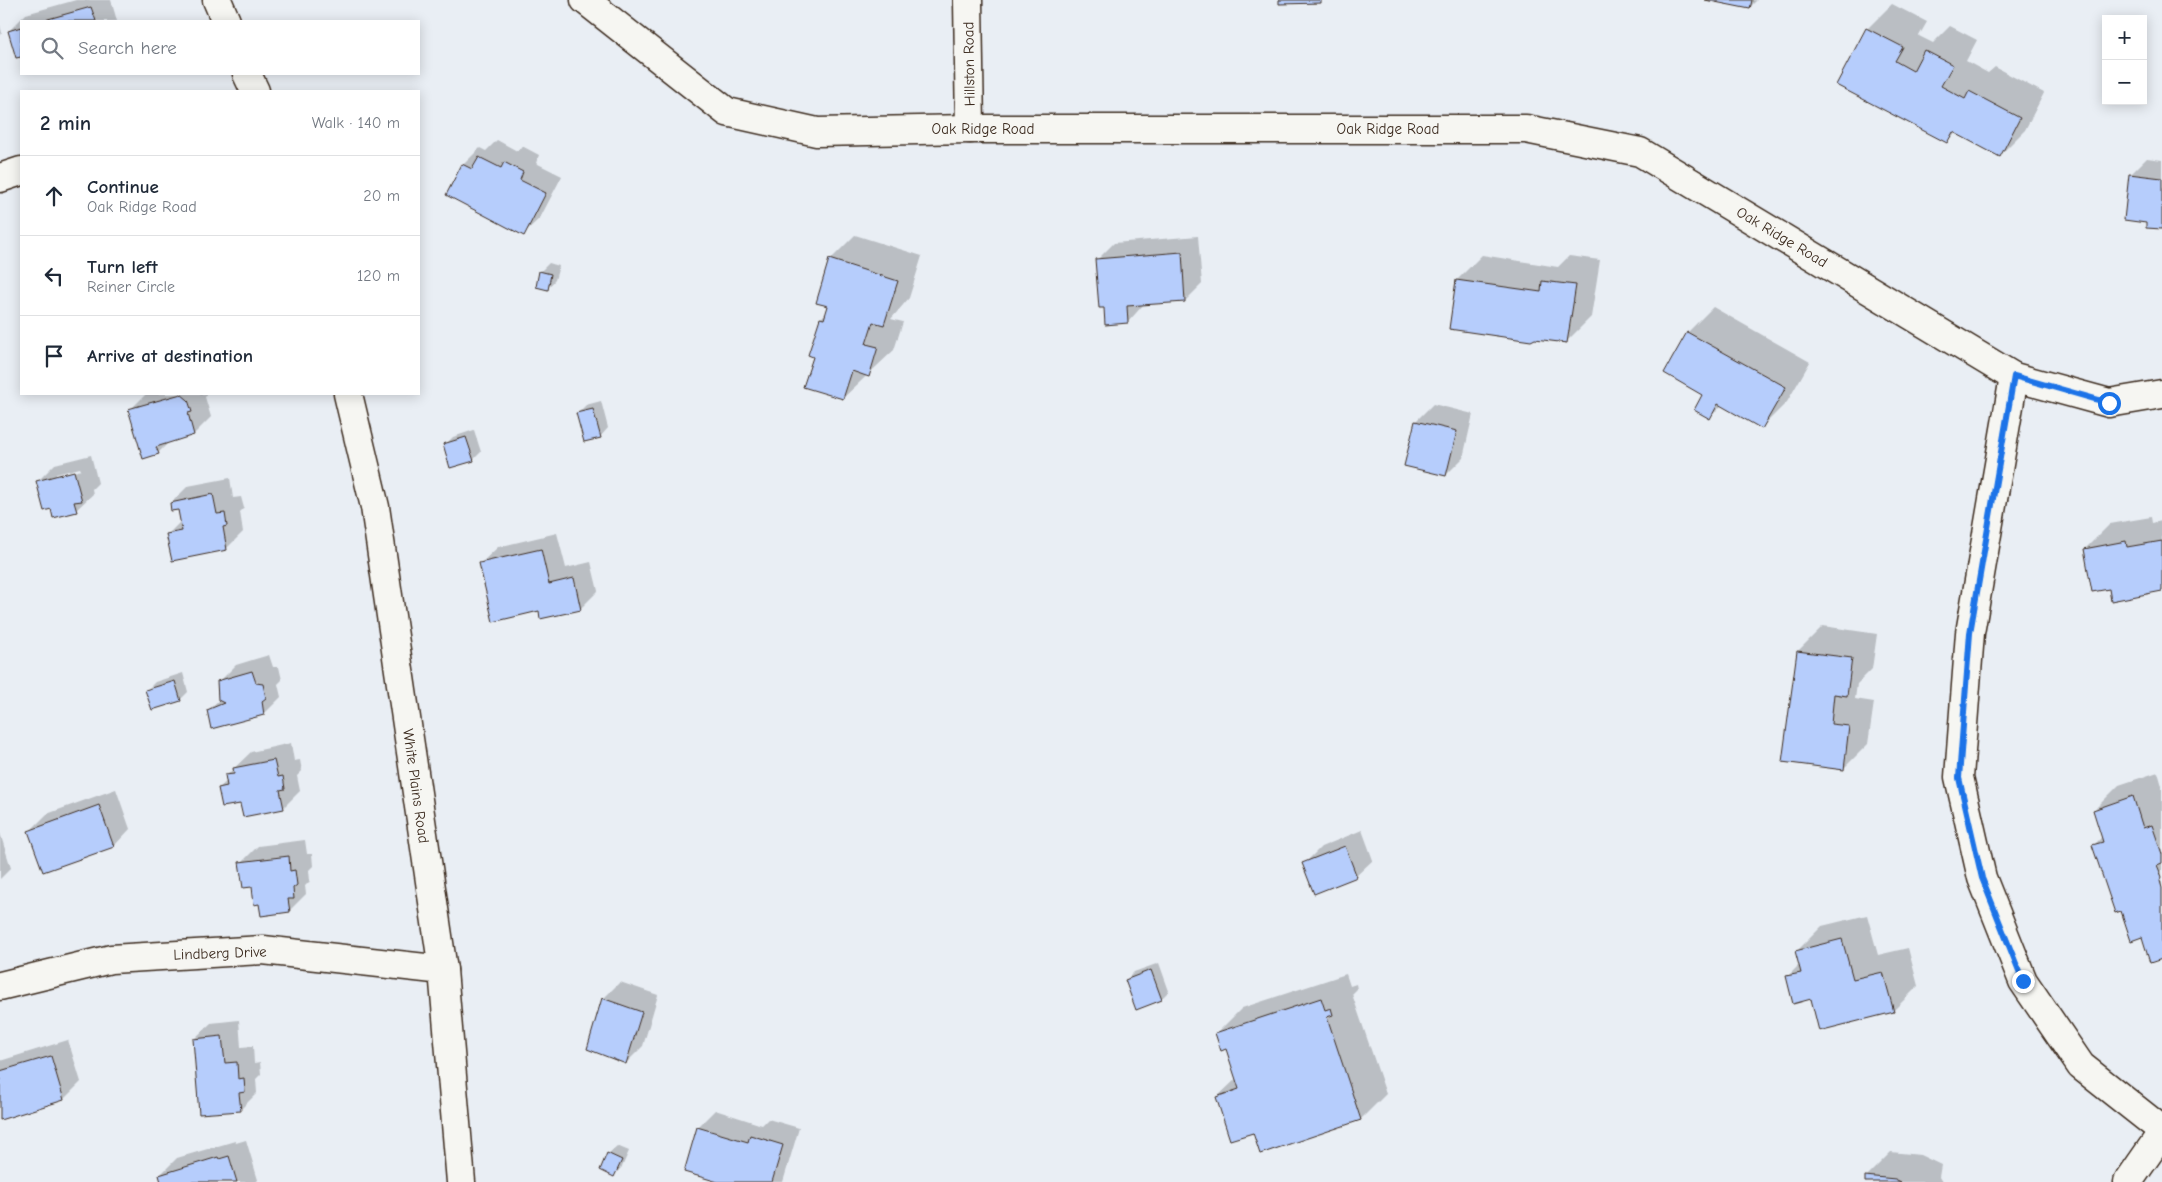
<!DOCTYPE html>
<html lang="en">
<head>
<meta charset="utf-8">
<style>
  body { margin:0; font-family:"Comic Neue",sans-serif; background:#f6f6f7; color:#1f2937 }
  .controls { position:absolute; right:15px; top:15px; display:grid; overflow:hidden; border-radius:0px; box-shadow:0 2px 12px #0003 }
  .controls button { width:45px; height:45px; display:grid; place-items:center; padding:0; border:0; border-bottom:1px solid #e0e1e3; background:#fff; color:#1f2937; font:25px sans-serif }
  .stop { position:absolute; width:15px; height:15px; margin:-11px; border:4px solid #1a73e8; border-radius:50%; background:#fff }
  .stop.end { background:#1a73e8; border-color:#fff; box-shadow:0 1px 5px #0008 }
  .list { margin:0; padding:0; list-style:none }
  h2 { display:flex; justify-content:space-between; align-items:center; height:65px; margin:0; padding:0 20px; font-size:21px }
  h2 small { font-size:16px; font-weight:400; color:#747a83 }
  .list li { display:grid; grid-template-columns:32px 1fr auto; gap:15px; align-items:center; box-sizing:border-box; height:80px; padding:0 20px; border-top:1px solid #e0e1e3 }
  .list b { display:block; font-size:19px; white-space:nowrap }
  .list p { margin:0; font-size:16px; white-space:nowrap; color:#747a83 }
  .list em { font-size:16px; font-style:normal; color:#747a83 }
  .icon { flex:none; width:28px; height:28px; fill:none; stroke:currentColor; stroke-width:2; stroke-linecap:round; stroke-linejoin:round }
  .map { position:relative; flex:none; width:2162px; height:1182px; overflow:hidden }
  .search { position:absolute; background:#fff; box-shadow:0 2px 12px #0003; left:20px; top:20px; width:400px; height:55px; display:flex; align-items:center; gap:12px; box-sizing:border-box; padding:0 18px; border-radius:0px; color:#747a83; font-size:19px }
  .panel { position:absolute; background:#fff; box-shadow:0 2px 12px #0003; left:20px; top:90px; width:400px; height:305px; border-radius:0px }
  .map>svg:first-child { display:block }
  .shadow { fill:#0003; fill-rule:evenodd }
  .building { fill:#b6cdfc; stroke:#3b2a1e }
  .lines { fill:none; stroke-linecap:round; stroke-linejoin:round }
  .street-casing { stroke:#3b2a1e; stroke-width:31 }
  .secondary-casing { stroke:#3b2a1e; stroke-width:31 }
  .street { stroke:#f6f6f2; stroke-width:28 }
  .secondary { stroke:#f6f6f2; stroke-width:28 }
  .route { stroke:#1a73e8; stroke-width:6 }
  .labels { text-anchor:middle; stroke-width:4; stroke-linejoin:round; paint-order:stroke }
  .street-label { font-size:15px; fill:#3b2a1e; stroke:#f6f6f2 }
</style>
</head>
<body>
<div class="map">
<svg width="2162" height="1182" viewBox="0 0 2162 1182">
  <rect width="100%" height="100%" fill="#e9eef4"/>
  <filter id="ink" filterUnits="userSpaceOnUse"><feTurbulence type="fractalNoise" baseFrequency=".02" numOctaves="2"/><feDisplacementMap in="SourceGraphic" scale="10" xChannelSelector="R" yChannelSelector="G"/><feConvolveMatrix kernelMatrix="1 2 1 2 8 2 1 2 1" color-interpolation-filters="sRGB"/></filter>
  <g filter="url(#ink)">
    <g class="shadow">
      <polygon points="76,0 111,0 117,21 21,21 21,56 17,57 9,31 26,14"/>
      <polygon points="1711,0 1757,0 1750,7"/>
      <polygon points="1892,4 1927,22 1919,36 1933,43 1950,26 1977,40 1966,61 1988,73 1995,67 2044,93 2025,130 2000,155 1956,132 1946,142 1867,29"/>
      <polygon points="0,25 2,33 0,36"/>
      <polygon points="497,140 517,151 522,146 539,155 536,163 562,176 540,218 523,234 463,165 480,148 486,151"/>
      <polygon points="2147,158 2162,160 2162,228 2130,175"/>
      <polygon points="855,235 922,256 909,298 891,319 903,322 894,350 843,398 814,356 821,318 827,312 829,306 830,260"/>
      <polygon points="1198,236 1202,284 1185,301 1144,304 1128,322 1105,307 1097,260 1114,243"/>
      <polygon points="1482,255 1558,267 1569,256 1600,260 1591,317 1566,342 1457,280"/>
      <polygon points="549,263 559,266 555,280 547,289 537,286 541,271"/>
      <polygon points="1713,307 1810,362 1787,402 1762,427 1722,405 1709,418 1704,394 1665,373 1688,332"/>
      <polygon points="146,394 208,394 205,397 211,417 194,434 170,441 158,453 130,410"/>
      <polygon points="601,401 608,428 600,437 578,413 586,405"/>
      <polygon points="1433,404 1473,414 1463,458 1446,475 1416,421"/>
      <polygon points="474,430 481,452 473,460 445,445 453,437"/>
      <path d="M91,455L98,483L92,489L93,494L76,510L52,508L38,481L55,464ZM80,468L81,470L56,477V474Z"/>
      <polygon points="230,478 233,498 241,497 244,508 240,512 243,532 226,549 168,534 181,521 179,508 171,503 188,486"/>
      <polygon points="2151,517 2152,523 2162,521 2162,590 2110,587 2085,549 2110,524"/>
      <polygon points="557,533 566,568 591,562 598,591 581,608 541,617 540,610 481,563 498,547"/>
      <polygon points="1823,626 1877,634 1872,669 1857,684 1855,699 1874,702 1868,744 1843,769 1798,651"/>
      <polygon points="269,655 273,667 279,667 282,680 278,684 281,697 264,714 208,710 220,699 219,682 236,665"/>
      <polygon points="183,673 188,692 180,700 147,690 155,682"/>
      <polygon points="291,743 294,761 300,760 302,771 297,776 300,791 283,808 241,802 219,788 228,780 227,775 251,752"/>
      <polygon points="2158,772 2162,786 2162,957 2122,910 2094,845 2103,836 2094,810 2119,785"/>
      <polygon points="116,789 130,829 114,846 44,871 30,831 47,814"/>
      <polygon points="1362,830 1373,860 1356,876 1304,864 1321,847"/>
      <polygon points="0,833 11,868 0,879"/>
      <polygon points="305,840 307,854 312,854 313,866 309,870 310,881 305,886 306,894 289,911 260,902 241,863 258,846"/>
      <polygon points="1867,915 1878,955 1908,948 1918,986 1893,1011 1812,997 1787,977 1800,964 1797,951 1822,926"/>
      <polygon points="1159,963 1169,991 1161,999 1126,980 1134,972"/>
      <polygon points="1346,974 1350,986 1356,984 1357,989 1352,994 1386,1094 1361,1119 1254,1131 1217,1097 1237,1078 1227,1047 1217,1033 1242,1008"/>
      <polygon points="620,982 658,995 643,1046 626,1063 603,999"/>
      <polygon points="239,1020 241,1047 253,1046 254,1063 260,1062 261,1074 256,1079 257,1093 240,1110 194,1039 211,1023"/>
      <polygon points="68,1040 81,1082 64,1099 0,1119 0,1061"/>
      <polygon points="715,1110 762,1125 768,1119 799,1128 783,1182 722,1182 685,1171 698,1127"/>
      <polygon points="246,1140 258,1180 256,1182 162,1182 160,1175 177,1158 235,1141 236,1143"/>
      <polygon points="617,1146 629,1151 622,1167 614,1175 608,1154"/>
      <polygon points="1891,1152 1920,1155 1941,1165 1939,1177 1942,1182 1866,1182 1866,1177"/>
    </g>
    <g class="building">
      <polygon points="1279,0 1321,0 1321,3 1279,4"/>
      <polygon points="1705,0 1752,0 1750,9"/>
      <polygon points="91,7 96,21 41,21"/>
      <polygon points="21,27 21,57 16,58 8,31"/>
      <polygon points="1866,28 1903,47 1895,61 1913,71 1924,50 1953,65 1941,86 1965,99 1969,91 2020,118 2000,157 1953,132 1947,143 1836,85"/>
      <polygon points="479,157 501,168 504,162 523,172 520,180 546,193 524,236 446,195 462,164 472,169"/>
      <polygon points="2129,174 2162,178 2162,229 2146,228 2146,223 2124,220"/>
      <polygon points="1182,252 1185,302 1127,306 1128,323 1105,325 1104,308 1099,308 1095,259"/>
      <polygon points="829,259 898,281 884,325 873,322 866,344 878,347 869,377 852,371 843,399 803,387 813,357 808,355 820,318 824,319 828,306 816,303"/>
      <polygon points="539,271 551,274 548,290 536,287"/>
      <polygon points="1456,280 1541,292 1542,281 1576,285 1567,343 1535,339 1531,341 1449,329"/>
      <polygon points="1687,332 1786,387 1762,429 1718,404 1710,419 1694,410 1702,395 1664,373"/>
      <polygon points="181,394 188,400 192,412 188,413 194,435 156,447 159,454 143,459 128,409"/>
      <polygon points="593,409 601,438 584,442 576,413"/>
      <polygon points="1415,421 1457,431 1446,476 1404,466"/>
      <polygon points="466,437 474,461 450,468 443,444"/>
      <polygon points="74,471 82,501 74,502 77,512 53,518 51,509 44,511 36,481"/>
      <polygon points="213,494 217,514 225,513 227,526 223,527 227,550 172,561 166,534 182,531 178,510 171,511 170,503"/>
      <polygon points="2126,541 2127,547 2162,541 2162,591 2111,601 2109,589 2092,592 2084,549"/>
      <polygon points="541,549 549,584 574,578 581,610 540,619 539,611 493,622 479,563"/>
      <polygon points="1797,651 1852,658 1847,696 1834,694 1831,724 1849,726 1844,770 1782,762"/>
      <polygon points="252,671 256,683 263,684 266,698 262,701 264,715 211,729 207,710 224,703 218,700 217,681"/>
      <polygon points="175,681 181,701 152,710 145,690"/>
      <polygon points="274,760 278,777 283,776 285,789 280,790 284,809 243,817 240,804 222,807 218,788 227,786 225,775 234,774 233,768"/>
      <polygon points="2133,796 2143,828 2152,825 2162,854 2162,863 2157,865 2162,877 2160,881 2162,888 2162,959 2150,963 2142,937 2131,941 2121,911 2115,913 2092,845 2103,842 2093,810"/>
      <polygon points="99,805 114,847 43,872 28,831"/>
      <polygon points="1345,846 1357,877 1314,894 1302,863"/>
      <polygon points="289,856 290,871 295,870 297,885 293,888 294,899 288,899 290,912 261,916 259,904 254,905 252,887 243,888 239,862"/>
      <polygon points="1842,939 1853,979 1883,972 1894,1012 1819,1031 1811,999 1793,1004 1786,976 1801,973 1795,951"/>
      <polygon points="1151,970 1162,1000 1136,1010 1125,980"/>
      <polygon points="602,998 642,1012 626,1064 587,1049"/>
      <polygon points="1321,998 1325,1010 1331,1008 1333,1015 1327,1017 1361,1120 1260,1154 1253,1133 1230,1140 1216,1097 1239,1089 1226,1049 1221,1051 1215,1033"/>
      <polygon points="222,1036 225,1063 237,1062 238,1079 244,1078 245,1092 239,1093 241,1111 199,1114 193,1039"/>
      <polygon points="51,1056 64,1100 0,1120 0,1071"/>
      <polygon points="697,1127 748,1142 750,1135 783,1145 772,1182 718,1182 684,1172"/>
      <polygon points="607,1153 622,1160 614,1177 600,1170"/>
      <polygon points="229,1156 237,1182 161,1182 159,1175 218,1157 219,1159"/>
      <polygon points="1865,1176 1895,1179 1901,1182 1865,1182"/>
    </g>
    <g class="lines">
      <g class="street-casing">
        <g id="street">
          <polyline points="585,0 727,112 817,132 970,129 1526,129 1640,152 2014,377 2109,403 2162,394"/>
          <polyline points="968,0 970,129"/>
          <polyline points="0,178 21,171"/>
          <polyline points="2014,377 1970,633 1959,777 1982,878 2023,981 2081,1066 2162,1130"/>
          <polyline points="0,986 111,959 263,950 443,970"/>
          <polyline points="2128,1182 2162,1133"/>
        </g>
      </g>
      <g class="secondary-casing">
        <g id="secondary">
          <polyline points="217,0 226,21"/>
          <polyline points="247,74 255,91"/>
          <polyline points="348,394 375,507 443,970 461,1182"/>
        </g>
      </g>
      <use href="#street" class="street"/>
      <use href="#secondary" class="secondary"/>
    </g>
  </g>
  <g class="lines" filter="url(#ink)">
    <polyline class="route" points="2023,981 1982,878 1959,778 1970,633 2014,376 2109,403"/>
  </g>
  <g class="labels">
    <g class="street-label">
      <text transform="translate(969 64) rotate(-91)" y="5">Hillston Road</text>
      <text x="983" y="134">Oak Ridge Road</text>
      <text x="1388" y="134">Oak Ridge Road</text>
      <text transform="translate(1782 237) rotate(31)" y="5">Oak Ridge Road</text>
      <text transform="translate(416 786) rotate(82)" y="5">White Plains Road</text>
      <text transform="translate(220 953) rotate(-2)" y="5">Lindberg Drive</text>
    </g>
  </g>
</svg>
<div class="controls">
<button>+</button>
<button>−</button>
</div>
<div class="stop" style="left:2109px;top:403px"></div>
<div class="stop end" style="left:2023px;top:981px"></div>
<div class="search"><svg class="icon" aria-label="search" viewBox="0 0 24 24"><circle cx="10" cy="10" r="6"/><path d="M15 15l6 6"/></svg>Search here</div>
<section class="panel">
<h2>2 min<small>Walk · 140 m</small></h2>
<ul class="list">
<li><svg class="icon" aria-label="ahead" viewBox="0 0 24 24"><path d="M12 20V5M6 11l6-6 6 6"/></svg><div><b>Continue</b><p>Oak Ridge Road</p></div><em>20 m</em></li>
<li><svg class="icon" aria-label="left" viewBox="0 0 24 24"><path d="M17 20v-9H6M10 6l-5 5 5 5"/></svg><div><b>Turn left</b><p>Reiner Circle</p></div><em>120 m</em></li>
<li><svg class="icon" aria-label="arrive" viewBox="0 0 24 24"><path d="M6 21V4h12l-3 4 3 4H6"/></svg><div><b>Arrive at destination</b></div></li>
</ul>
</section>
</div>
</body>
</html>
